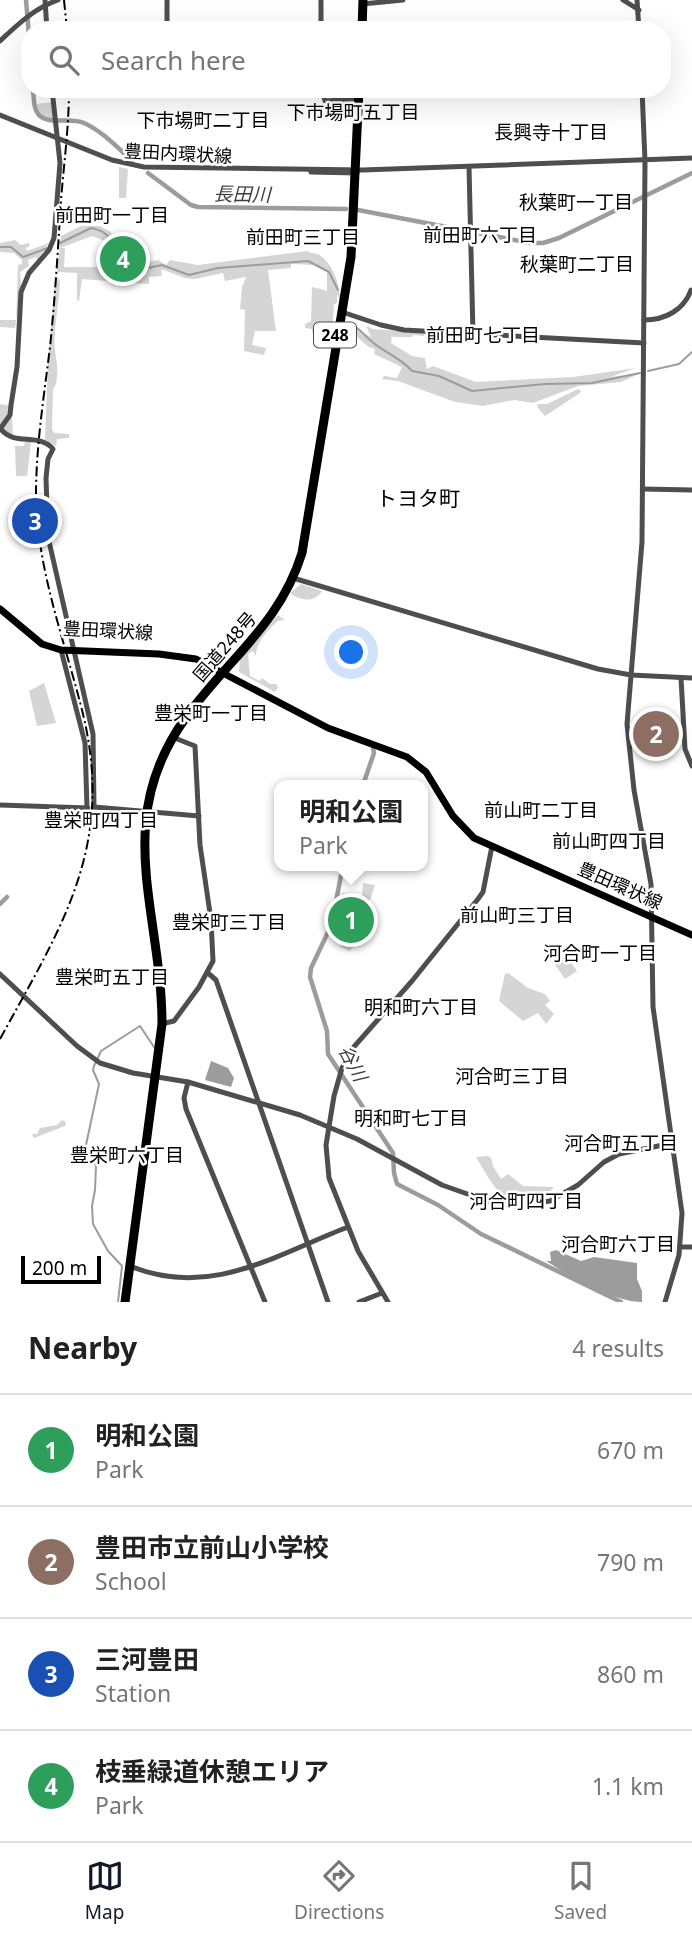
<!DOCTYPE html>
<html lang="en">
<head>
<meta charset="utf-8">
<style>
  body { margin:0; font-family:"Noto Sans","Noto Sans JP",sans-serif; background:#f2f2f2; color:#222 }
  .scale { position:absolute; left:21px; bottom:18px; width:80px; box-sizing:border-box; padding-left:7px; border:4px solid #000; border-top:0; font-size:19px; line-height:24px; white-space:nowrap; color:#000; -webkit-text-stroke:5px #fff; paint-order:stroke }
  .you { position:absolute; left:352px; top:653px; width:24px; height:24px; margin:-18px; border:5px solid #fff; border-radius:50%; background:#1a73e8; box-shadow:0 0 0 10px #1a73e833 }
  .badge { display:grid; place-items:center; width:46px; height:46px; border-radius:50%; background:#111827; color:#fff; font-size:23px; font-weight:700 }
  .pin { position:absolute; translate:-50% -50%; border:4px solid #fff; box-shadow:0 2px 7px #0006 }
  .popup { position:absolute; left:274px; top:780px; width:154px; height:91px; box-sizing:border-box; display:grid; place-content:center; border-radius:14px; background:#fff; filter:drop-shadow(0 2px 5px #0005); font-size:23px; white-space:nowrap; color:#767676 }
  .popup b { font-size:26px; color:#222 }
  .popup::after { content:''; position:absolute; left:50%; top:100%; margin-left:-14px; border:14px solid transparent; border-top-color:#fff }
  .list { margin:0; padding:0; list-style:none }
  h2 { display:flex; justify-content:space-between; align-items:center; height:91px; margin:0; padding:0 28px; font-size:30px }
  h2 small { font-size:23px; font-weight:400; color:#767676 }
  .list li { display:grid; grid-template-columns:46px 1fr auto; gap:21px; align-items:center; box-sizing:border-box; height:112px; padding:0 28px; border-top:2px solid #e0e0e0 }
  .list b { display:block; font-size:26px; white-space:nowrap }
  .list p { margin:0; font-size:23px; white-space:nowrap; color:#767676 }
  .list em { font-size:23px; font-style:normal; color:#767676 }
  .icon { flex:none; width:38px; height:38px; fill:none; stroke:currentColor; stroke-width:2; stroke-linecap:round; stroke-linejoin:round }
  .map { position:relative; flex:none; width:692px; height:1302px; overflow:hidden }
  .search { position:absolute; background:#fff; box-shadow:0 7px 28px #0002; left:21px; right:21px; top:21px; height:77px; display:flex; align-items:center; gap:18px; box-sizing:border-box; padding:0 24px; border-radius:28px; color:#767676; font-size:26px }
  .sheet { height:539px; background:#fff }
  nav { display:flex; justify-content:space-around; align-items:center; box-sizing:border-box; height:98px; border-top:2px solid #e0e0e0; background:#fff; font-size:19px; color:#767676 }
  nav a { display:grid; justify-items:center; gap:4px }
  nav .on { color:#111827 }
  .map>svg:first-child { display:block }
  .green { fill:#d5d5d5; fill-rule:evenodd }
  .water { fill:#9c9c9c }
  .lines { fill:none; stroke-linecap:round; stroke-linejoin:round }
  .stream { stroke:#9c9c9c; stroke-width:2 }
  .river { stroke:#9c9c9c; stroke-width:4.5 }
  .minor { stroke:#4e4e4e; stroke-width:5 }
  .major { stroke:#000; stroke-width:7 }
  .highway { stroke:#000; stroke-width:9 }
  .rail { stroke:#000; stroke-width:2; stroke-dasharray:10 3.5 2 3.5; stroke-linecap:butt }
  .labels { text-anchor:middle; stroke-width:5; stroke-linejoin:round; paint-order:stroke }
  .shield { fill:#fff; stroke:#4c4c4c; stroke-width:2 }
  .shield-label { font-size:16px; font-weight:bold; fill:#000 }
  .street-label { font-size:18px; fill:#000; stroke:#fff }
  .neighbourhood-label { font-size:19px; fill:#000; stroke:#fff }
  .water-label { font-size:19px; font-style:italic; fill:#3d3d3d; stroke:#fff }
  .quarter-label { font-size:21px; fill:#000; stroke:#fff }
</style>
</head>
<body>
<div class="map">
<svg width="692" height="1302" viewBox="0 0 692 1302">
  <rect width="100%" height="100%" fill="#fff"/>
  <g class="green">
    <polygon points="52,102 53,119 46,118 37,111 36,104"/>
    <polygon points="119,167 128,169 126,198 119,198"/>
    <path d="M81,226H100L111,232L113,241L110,239V242L117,243C130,262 134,265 158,260L166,265L170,260L198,265L307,251C310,253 314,253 318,254C332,262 340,284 340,299L337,295V303L334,304L332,333H312V329L305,328V324L311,321L312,287L325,290L327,292V272L315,265L291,264V268L268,270L276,331H255L252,345L266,348L264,355L244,351L245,310L240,309L242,287L246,277L225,281L223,273L195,279L185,278L161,269L162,276L149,277V284L82,279L79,301L77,300V273L57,272L61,236ZM92,236L108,242L117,261L104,266L114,268L115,275L106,276L103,267H64L65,248H60Z"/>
    <polygon points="15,240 21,245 29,243 30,246 26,248 27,251 49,243 37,260 36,257 28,260 29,266 20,272 21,285 15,328 0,327 0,320 16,320 18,265 22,264 22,260 14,253 0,252 0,243"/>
    <path d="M58,277L60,282C59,302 53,333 55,351C57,363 60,379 53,390L52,429L54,433L69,434V438L57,439L56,446L45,440L48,363L55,280Z"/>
    <path d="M345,322L371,337L366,326L373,329L425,333L424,336L413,335L412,337H393L392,335L391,343L412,356L425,358L427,369L433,366L476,382L573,377L636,368L610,377L641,373L621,382L578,386L533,403L514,400L483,406L455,402L398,381L382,379L384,376L397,378L402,367L374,354L375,349C360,345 362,335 344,331Z"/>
    <polygon points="578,389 581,391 580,393 545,416 537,407 538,404 547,404"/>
    <polygon points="0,404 11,406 9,415 12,419 13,437 0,426"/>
    <polygon points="25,441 31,442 27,476 16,476 15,446 24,446"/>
    <path d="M301,584L322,591C315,603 300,601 290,593Z"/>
    <path d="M278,615L285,620L278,621C268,630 256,642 256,656L253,651L248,654L250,676L260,681L262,678L270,684H276L278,687L275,692L239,672L240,659Z"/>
    <polygon points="44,683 56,723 37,726 29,691"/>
    <polygon points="363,883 375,885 370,900 366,935 349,951 340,946 344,936 342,932 333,928 340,895 344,893 362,897"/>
    <polygon points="558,957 569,960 577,971 565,979 553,962"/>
    <polygon points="508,973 528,988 545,994 550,1001 545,1005 554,1014 546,1024 538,1013 523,1021 499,1001 505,974"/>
    <polygon points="62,1120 66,1122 65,1126 34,1138 32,1134 37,1134 40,1128 57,1125"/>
    <path d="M488,1156L491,1158L493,1166L501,1179L508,1174L523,1186L554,1187L543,1199C500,1207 495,1188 476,1157Z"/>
  </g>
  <g class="water">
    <polygon points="211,1061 228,1068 234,1078 231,1087 205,1080"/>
    <path d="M556,1250L581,1261L594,1257L637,1263V1279L642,1291V1302C613,1302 571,1277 546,1261H551L550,1252Z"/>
  </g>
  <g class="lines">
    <g class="stream">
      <path d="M60,243L91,228C113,231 117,251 125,269L129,272L162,265L189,275L218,268L308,261L329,272L338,290"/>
      <polyline points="0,247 11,247 23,257 48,248"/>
      <path d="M347,323C361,329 359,330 370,340C383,352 400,357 412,371L439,376L472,391L545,384L592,383L640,373"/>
      <polyline points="648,371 679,364 692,352"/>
      <polyline points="118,1302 122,1266 108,1251 93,1224 92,1206 95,1190 96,1166 86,1145 99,1084 93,1070 94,1066 101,1051 140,1026 154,1047"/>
    </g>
    <g class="river">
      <polyline points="26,0 30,47"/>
      <path d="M33,89C34,97 33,110 40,116C51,125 70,117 84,123C102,131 118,148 132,161"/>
      <polyline points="148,173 191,205 198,207 346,209"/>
      <polyline points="358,210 530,243 543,243 559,238 692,173"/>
      <polyline points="363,785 374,753 373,748"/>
      <polyline points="343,866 331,926 311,968 310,977 327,1031 328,1054 393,1153 394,1173 397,1184 438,1205 481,1234 621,1302"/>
      <polyline points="0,904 7,897"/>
    </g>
    <g class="minor">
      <polyline points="45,0 47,30"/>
      <polyline points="167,0 167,27"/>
      <polyline points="321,0 321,30"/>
      <polyline points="623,0 639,10"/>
      <polyline points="637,0 639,30"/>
      <polyline points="362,4 403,0"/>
      <path d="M0,41C18,24 35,8 58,0"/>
      <polyline points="322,89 325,101 355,99"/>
      <polyline points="642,89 645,161 642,542 627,724 634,790 651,884 653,1007 682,1213 679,1255 665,1302"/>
      <polyline points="0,115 112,160 144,167 363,170 692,158"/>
      <polyline points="469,167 473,334"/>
      <polyline points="311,172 357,173"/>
      <polyline points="342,312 381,325 404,330 644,343"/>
      <path d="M644,320C665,320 684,310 691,290"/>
      <path d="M0,428C13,447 39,432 53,449L48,459L46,478L48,537L93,734L94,807"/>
      <polyline points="0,429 10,415 11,405 17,367 21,292 29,273 49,250 54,238 60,163 52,89"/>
      <polyline points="643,489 692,490"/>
      <polyline points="293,578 598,669 631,675 692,678"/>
      <polyline points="61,650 85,743 87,808"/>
      <polyline points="681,678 685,749 692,766"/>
      <polyline points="0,805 88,808"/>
      <polyline points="94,807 199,816"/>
      <polyline points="208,973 216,980 328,1302"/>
      <polyline points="0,974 77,1046 100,1063 133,1073 188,1082 300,1115 357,1139 442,1185 490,1202 517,1206 550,1201 578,1185 604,1162 619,1154 673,1143"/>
      <polyline points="161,1024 174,1021 199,987 213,961 211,920 200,845 195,746 172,737"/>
      <polyline points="188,1082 184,1098 186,1109 265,1302"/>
      <polyline points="680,1247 692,1247"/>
      <path d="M130,1266C210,1299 275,1255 348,1227"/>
      <polyline points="359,1302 382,1293"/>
      <polyline points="388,1302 358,1251 329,1178 326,1145 334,1096 342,1068 352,1049 412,981 478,899 483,892 492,846"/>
    </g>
    <polyline class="major" points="0,609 42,644 61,650 159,654 196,659 328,728 407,757 426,772 453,816 474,838 692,935"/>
    <g class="highway">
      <polyline points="362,30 363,0"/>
      <path d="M125,1302L162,1024C162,912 110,820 187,716C229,658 280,624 302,553L351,257L359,89"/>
    </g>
    <g class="rail">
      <polyline points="64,0 67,30"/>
      <path d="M0,1039C63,924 117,844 81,706C63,636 37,568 36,495C36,446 44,396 50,347C55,299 58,249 61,200C64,163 69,126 69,89"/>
    </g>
  </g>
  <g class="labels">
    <rect class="shield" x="314" y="322.5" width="42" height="25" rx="5"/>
    <g class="shield-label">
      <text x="335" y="341">248</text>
    </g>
    <g class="street-label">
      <text transform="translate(178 154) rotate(3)" y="6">豊田内環状線</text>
      <text transform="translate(108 631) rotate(3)" y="6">豊田環状線</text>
      <text transform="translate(225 647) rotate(-49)" y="6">国道248号</text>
      <text transform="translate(620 886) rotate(24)" y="6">豊田環状線</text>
    </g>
    <g class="neighbourhood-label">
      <text x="353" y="119">下市場町五丁目</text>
      <text x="203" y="127">下市場町二丁目</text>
      <text x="551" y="139">長興寺十丁目</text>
      <text x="576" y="209">秋葉町一丁目</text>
      <text x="112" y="222">前田町一丁目</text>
      <text x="480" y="242">前田町六丁目</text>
      <text x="303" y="244">前田町三丁目</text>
      <text x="577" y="271">秋葉町二丁目</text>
      <text x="483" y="342">前田町七丁目</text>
      <text x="211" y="720">豊栄町一丁目</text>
      <text x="541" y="817">前山町二丁目</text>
      <text x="101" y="827">豊栄町四丁目</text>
      <text x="609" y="848">前山町四丁目</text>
      <text x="517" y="922">前山町三丁目</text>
      <text x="229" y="929">豊栄町三丁目</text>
      <text x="600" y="960">河合町一丁目</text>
      <text x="112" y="984">豊栄町五丁目</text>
      <text x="421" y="1014">明和町六丁目</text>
      <text x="512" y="1083">河合町三丁目</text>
      <text x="411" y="1125">明和町七丁目</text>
      <text x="621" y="1150">河合町五丁目</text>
      <text x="127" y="1162">豊栄町六丁目</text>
      <text x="526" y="1208">河合町四丁目</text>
      <text x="618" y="1251">河合町六丁目</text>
    </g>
    <g class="water-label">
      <text transform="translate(242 194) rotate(1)" y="7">長田川</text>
      <text transform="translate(353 1063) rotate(62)" y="7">谷川</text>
    </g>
    <g class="quarter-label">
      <text x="418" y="506">トヨタ町</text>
    </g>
  </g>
</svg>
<div class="scale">200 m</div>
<div class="you"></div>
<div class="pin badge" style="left:351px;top:920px;background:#2e9e5b">1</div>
<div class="popup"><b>明和公園</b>Park</div>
<div class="pin badge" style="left:656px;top:734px;background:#8d6e63">2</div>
<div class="pin badge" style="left:35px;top:521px;background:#1a4fb4">3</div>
<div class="pin badge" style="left:123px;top:259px;background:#2e9e5b">4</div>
<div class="search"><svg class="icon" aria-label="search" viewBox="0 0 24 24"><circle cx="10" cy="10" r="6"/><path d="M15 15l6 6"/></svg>Search here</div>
</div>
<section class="sheet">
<h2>Nearby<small>4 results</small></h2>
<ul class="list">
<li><span class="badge" style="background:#2e9e5b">1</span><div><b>明和公園</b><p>Park</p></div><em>670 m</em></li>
<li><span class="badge" style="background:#8d6e63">2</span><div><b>豊田市立前山小学校</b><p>School</p></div><em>790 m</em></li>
<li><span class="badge" style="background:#1a4fb4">3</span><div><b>三河豊田</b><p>Station</p></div><em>860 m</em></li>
<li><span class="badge" style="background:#2e9e5b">4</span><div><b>枝垂緑道休憩エリア</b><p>Park</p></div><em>1.1 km</em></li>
</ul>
</section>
<nav>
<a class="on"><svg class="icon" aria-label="map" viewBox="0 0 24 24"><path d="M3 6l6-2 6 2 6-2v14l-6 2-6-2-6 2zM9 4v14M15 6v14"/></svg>Map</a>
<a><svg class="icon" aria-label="directions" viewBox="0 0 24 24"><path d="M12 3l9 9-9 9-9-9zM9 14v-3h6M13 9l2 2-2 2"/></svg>Directions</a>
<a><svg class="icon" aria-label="saved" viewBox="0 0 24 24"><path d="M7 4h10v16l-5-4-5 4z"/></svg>Saved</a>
</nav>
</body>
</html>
